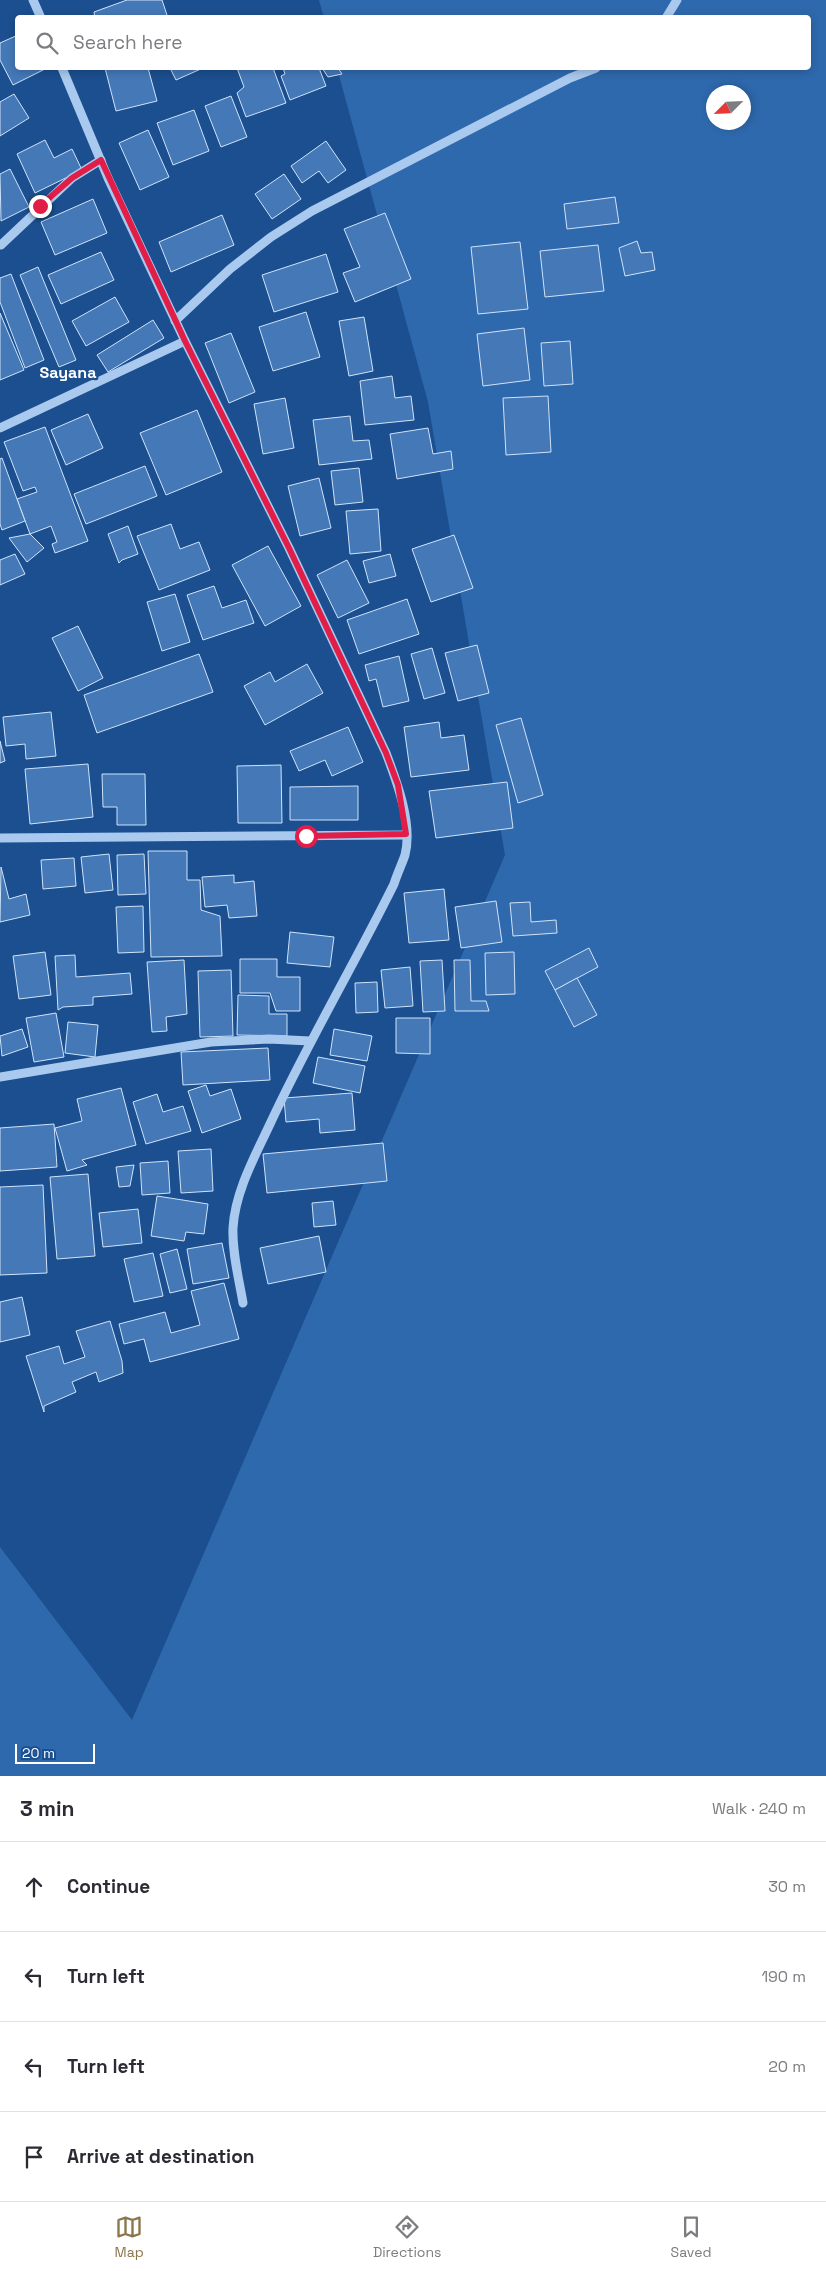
<!DOCTYPE html>
<html lang="en">
<head>
<meta charset="utf-8">
<style>
  body { margin:0; font-family:"Space Grotesk",sans-serif; background:#f2f2f3; color:#2b2b33 }
  .compass { position:absolute; left:706px; top:85px; width:45px; height:45px; border-radius:50%; background:#fff; box-shadow:0 2px 8px #0003; rotate:246deg }
  .scale { position:absolute; left:15px; bottom:12px; width:80px; box-sizing:border-box; padding-left:5px; border:2px solid #fff; border-top:0; font-size:14px; line-height:18px; white-space:nowrap; color:#fff; -webkit-text-stroke:4px #1b4f8f; paint-order:stroke }
  .stop { position:absolute; width:15px; height:15px; margin:-11px; border:4px solid #e11d48; border-radius:50%; background:#fff }
  .stop.end { background:#e11d48; border-color:#fff; box-shadow:0 1px 5px #0008 }
  .list { margin:0; padding:0; list-style:none }
  h2 { display:flex; justify-content:space-between; align-items:center; height:65px; margin:0; padding:0 20px; font-size:21px }
  h2 small { font-size:16px; font-weight:400; color:#7c7c81 }
  .list li { display:grid; grid-template-columns:32px 1fr auto; gap:15px; align-items:center; box-sizing:border-box; height:90px; padding:0 20px; border-top:1px solid #e1e1e2 }
  .list b { display:block; font-size:19px; white-space:nowrap }
  .list em { font-size:16px; font-style:normal; color:#7c7c81 }
  .icon { flex:none; width:28px; height:28px; fill:none; stroke:currentColor; stroke-width:2; stroke-linecap:round; stroke-linejoin:round }
  .map { position:relative; flex:none; width:826px; height:1776px; overflow:hidden }
  .search { position:absolute; background:#fff; box-shadow:0 2px 8px #0003; left:15px; right:15px; top:15px; height:55px; display:flex; align-items:center; gap:12px; box-sizing:border-box; padding:0 18px; border-radius:5px; color:#7c7c81; font-size:19px }
  .sheet { height:425px; background:#fff }
  nav { display:flex; justify-content:space-around; align-items:center; box-sizing:border-box; height:70px; border-top:1px solid #e1e1e2; background:#fff; font-size:14px; color:#7c7c81 }
  nav a { display:grid; justify-items:center; gap:2px }
  nav .on { color:#8a764a }
  .map>svg:first-child { display:block }
  .green { fill:#2e69ad; fill-rule:evenodd }
  .building { fill:#4478b7; stroke:#cfe3fa }
  .lines { fill:none; stroke-linecap:round; stroke-linejoin:round }
  .minor { stroke:#a9c9ee; stroke-width:9 }
  .route { stroke:#e11d48; stroke-width:6 }
  .labels { text-anchor:middle; stroke-width:4.5; stroke-linejoin:round; paint-order:stroke }
  .quarter-label { font-size:16px; font-weight:bold; fill:#fff; stroke:#1b4f8f }
</style>
</head>
<body>
<div class="map">
<svg width="826" height="1776" viewBox="0 0 826 1776">
  <rect width="100%" height="100%" fill="#1b4f8f"/>
  <path class="green" d="M319,0H826V1776H0V1547L132,1720L505,855L428,402L337,68H808V18H324ZM714,92H744V122H714Z"/>
  <g class="building">
    <polygon points="127,0 162,0 168,18 95,18 94,12"/>
    <polygon points="18,35 18,68 44,68 45,69 13,85 0,60 0,43"/>
    <polygon points="105,68 148,68 157,101 116,111"/>
    <polygon points="170,68 203,68 176,80"/>
    <polygon points="237,68 273,68 286,103 246,117 237,93 244,87"/>
    <polygon points="283,68 319,68 326,86 290,100 281,76 285,74"/>
    <polygon points="322,68 338,68 342,74 328,77"/>
    <polygon points="14,94 29,118 0,136 0,102"/>
    <polygon points="231,96 247,137 221,147 205,106"/>
    <polygon points="194,110 209,151 173,165 157,123"/>
    <polygon points="148,130 169,177 140,190 119,143"/>
    <polygon points="45,140 54,158 72,149 82,170 35,193 17,154"/>
    <polygon points="326,141 346,170 328,183 319,171 302,183 291,166"/>
    <polygon points="10,169 29,207 1,221 0,174"/>
    <polygon points="284,174 301,199 272,219 255,194"/>
    <polygon points="615,197 619,223 567,229 564,204"/>
    <polygon points="93,199 107,233 55,255 41,222"/>
    <polygon points="385,213 411,279 355,302 343,273 360,267 344,229"/>
    <polygon points="222,215 234,245 171,272 159,242"/>
    <polygon points="637,241 641,253 652,252 655,270 625,276 619,248"/>
    <polygon points="520,242 528,309 478,314 471,247"/>
    <polygon points="598,245 604,291 545,297 540,251"/>
    <polygon points="101,252 114,280 61,304 48,275"/>
    <polygon points="326,254 338,292 274,312 262,275"/>
    <polygon points="38,267 76,360 59,367 20,275"/>
    <polygon points="11,274 44,360 25,368 0,302 0,278"/>
    <polygon points="115,297 129,322 86,346 72,321"/>
    <polygon points="306,312 320,357 273,371 259,327"/>
    <polygon points="0,313 24,370 0,380"/>
    <polygon points="364,317 373,371 349,376 339,321"/>
    <polygon points="153,320 164,338 108,372 97,355"/>
    <polygon points="524,328 530,380 483,386 477,334"/>
    <polygon points="231,333 255,392 229,403 205,343"/>
    <polygon points="570,341 573,384 544,386 541,343"/>
    <polygon points="392,376 395,398 411,396 414,420 365,425 360,381"/>
    <polygon points="548,396 551,452 506,455 503,398"/>
    <polygon points="285,398 294,448 263,454 254,404"/>
    <polygon points="197,410 222,472 166,495 140,433"/>
    <polygon points="88,414 103,448 66,465 51,430"/>
    <polygon points="350,416 353,441 369,440 372,459 319,465 313,420"/>
    <polygon points="45,427 88,541 55,553 52,544 57,542 51,526 30,534 17,499 37,492 35,487 23,491 4,442"/>
    <polygon points="428,428 433,454 451,451 453,469 397,479 390,434"/>
    <polygon points="2,458 25,521 2,530 0,524 0,459"/>
    <polygon points="145,466 157,496 86,524 74,494"/>
    <polygon points="359,468 363,502 335,505 331,471"/>
    <polygon points="319,478 331,528 300,536 288,486"/>
    <polygon points="378,509 381,551 350,554 346,511"/>
    <polygon points="171,524 180,549 199,542 210,570 159,590 137,536"/>
    <polygon points="128,526 138,554 122,560 119,563 108,534"/>
    <polygon points="30,534 44,548 27,562 9,538"/>
    <polygon points="454,535 473,588 431,602 412,549"/>
    <polygon points="268,546 301,606 265,626 232,565"/>
    <polygon points="15,554 25,574 0,585 0,560"/>
    <polygon points="390,554 396,576 369,583 363,561"/>
    <polygon points="347,560 369,603 338,618 317,575"/>
    <polygon points="214,586 222,608 246,600 254,623 203,640 187,595"/>
    <polygon points="175,594 190,642 162,651 147,602"/>
    <polygon points="407,599 419,634 359,654 347,620"/>
    <polygon points="78,626 103,678 78,691 52,638"/>
    <polygon points="477,645 489,693 458,701 445,653"/>
    <polygon points="432,648 445,693 424,699 411,654"/>
    <polygon points="199,654 213,692 97,733 84,695"/>
    <polygon points="399,656 409,701 383,707 376,679 369,681 365,665"/>
    <polygon points="307,664 323,693 265,725 244,686 270,672 275,682"/>
    <polygon points="51,712 56,756 26,759 25,744 6,746 3,717"/>
    <polygon points="521,718 543,795 518,803 496,725"/>
    <polygon points="439,722 441,738 464,735 469,770 411,777 404,727"/>
    <polygon points="348,727 363,762 332,776 325,760 299,771 290,751"/>
    <polygon points="0,741 5,761 0,763"/>
    <polygon points="88,764 93,817 30,824 25,769"/>
    <polygon points="281,765 282,823 238,823 237,766"/>
    <polygon points="102,774 145,774 146,825 117,825 117,807 103,807"/>
    <polygon points="507,782 513,828 436,838 429,791"/>
    <polygon points="358,786 358,820 290,820 290,787"/>
    <polygon points="148,851 187,851 187,880 200,880 201,910 220,916 222,956 151,957"/>
    <polygon points="109,854 113,890 85,893 81,857"/>
    <polygon points="144,854 146,894 118,895 117,855"/>
    <polygon points="74,858 76,886 43,889 41,860"/>
    <polygon points="1,867 9,899 26,894 30,915 0,922"/>
    <polygon points="234,875 234,883 254,881 257,916 229,918 227,905 205,907 202,877"/>
    <polygon points="444,889 449,940 409,943 404,893"/>
    <polygon points="496,901 502,942 461,948 455,907"/>
    <polygon points="530,902 531,922 556,920 557,933 513,936 510,903"/>
    <polygon points="143,906 144,952 118,953 116,907"/>
    <polygon points="290,932 334,937 330,967 287,963"/>
    <polygon points="589,948 598,967 555,990 545,971"/>
    <polygon points="45,952 51,995 19,999 13,956"/>
    <polygon points="514,952 515,994 486,995 485,953"/>
    <polygon points="75,955 76,977 130,973 132,994 93,997 93,1005 63,1007 58,1010 55,956"/>
    <polygon points="240,959 277,959 277,977 300,977 300,1011 276,1011 270,993 240,993"/>
    <polygon points="184,960 187,1014 166,1017 167,1031 152,1032 147,962"/>
    <polygon points="442,960 445,1011 423,1012 420,961"/>
    <polygon points="454,960 470,960 471,1001 486,1001 489,1011 455,1011"/>
    <polygon points="410,967 413,1006 385,1008 381,970"/>
    <polygon points="231,970 233,1036 200,1037 198,971"/>
    <polygon points="577,978 597,1015 574,1027 555,990"/>
    <polygon points="377,982 378,1012 356,1013 355,983"/>
    <polygon points="238,995 269,996 269,1014 287,1014 287,1036 237,1035"/>
    <polygon points="56,1013 64,1057 34,1062 26,1018"/>
    <polygon points="396,1018 430,1018 430,1054 396,1053"/>
    <polygon points="68,1022 98,1025 95,1057 65,1053"/>
    <polygon points="22,1029 28,1047 2,1056 0,1036"/>
    <polygon points="334,1029 372,1036 367,1061 330,1055"/>
    <polygon points="268,1048 270,1080 183,1085 181,1052"/>
    <polygon points="318,1057 365,1066 360,1093 313,1083"/>
    <polygon points="206,1085 210,1096 231,1089 241,1119 202,1133 188,1091"/>
    <polygon points="121,1088 136,1145 82,1160 87,1165 67,1171 55,1128 82,1121 77,1099"/>
    <polygon points="352,1093 355,1130 320,1133 319,1119 286,1122 284,1098"/>
    <polygon points="157,1094 163,1112 183,1106 191,1131 146,1144 133,1102"/>
    <polygon points="54,1124 57,1167 0,1171 0,1128"/>
    <polygon points="383,1143 387,1181 267,1193 263,1154"/>
    <polygon points="211,1149 213,1191 181,1193 178,1151"/>
    <polygon points="168,1161 170,1193 142,1195 140,1163"/>
    <polygon points="134,1165 130,1186 119,1187 116,1167"/>
    <polygon points="88,1174 95,1256 57,1259 50,1177"/>
    <polygon points="43,1185 47,1273 0,1275 0,1187"/>
    <polygon points="157,1196 208,1204 204,1234 186,1232 184,1241 151,1236"/>
    <polygon points="333,1201 336,1225 314,1227 312,1203"/>
    <polygon points="138,1209 142,1243 103,1247 99,1213"/>
    <polygon points="319,1236 326,1272 268,1284 260,1248"/>
    <polygon points="222,1243 229,1278 193,1284 187,1249"/>
    <polygon points="177,1249 187,1289 170,1293 160,1254"/>
    <polygon points="153,1253 163,1296 134,1302 124,1259"/>
    <polygon points="224,1283 239,1339 150,1362 144,1339 124,1344 119,1324 165,1312 171,1333 200,1325 191,1291"/>
    <polygon points="22,1297 30,1335 0,1342 0,1302"/>
    <polygon points="110,1321 122,1361 123,1373 99,1382 96,1372 72,1382 76,1392 44,1406 44,1412 26,1356 59,1346 64,1364 85,1357 76,1331"/>
  </g>
  <g class="lines">
    <g class="minor">
      <polyline points="33,0 41,18"/>
      <polyline points="666,18 677,0"/>
      <path d="M62,68L108,178L185,341L289,548L386,753C397,782 413,824 405,855C402,864 397,874 394,884C354,965 308,1042 270,1124C255,1156 235,1192 233,1228C232,1253 239,1279 243,1303"/>
      <polyline points="1,245 72,178 101,160"/>
      <polyline points="175,321 230,269 271,237 312,211 570,78 596,68"/>
      <polyline points="0,428 185,341"/>
      <polyline points="0,838 406,835"/>
      <polyline points="0,1077 211,1042 269,1039 310,1041"/>
    </g>
  </g>
  <g class="lines">
    <polyline class="route" points="40,206 72,178 101,160 185,341 289,548 386,753 398,785 406,834 306,836"/>
  </g>
  <g class="labels">
    <g class="quarter-label">
      <text x="68" y="378">Sayana</text>
    </g>
  </g>
</svg>
<svg class="compass" viewBox="-18 -18 36 36"><path d="M0-13l5 13h-10z" fill="#e53935"/><path d="M0 13l5-13h-10z" fill="#7c7c81"/></svg>
<div class="scale">20 m</div>
<div class="stop" style="left:306px;top:836px"></div>
<div class="stop end" style="left:40px;top:206px"></div>
<div class="search"><svg class="icon" aria-label="search" viewBox="0 0 24 24"><circle cx="10" cy="10" r="6"/><path d="M15 15l6 6"/></svg>Search here</div>
</div>
<section class="sheet">
<h2>3 min<small>Walk · 240 m</small></h2>
<ul class="list">
<li><svg class="icon" aria-label="ahead" viewBox="0 0 24 24"><path d="M12 20V5M6 11l6-6 6 6"/></svg><div><b>Continue</b></div><em>30 m</em></li>
<li><svg class="icon" aria-label="left" viewBox="0 0 24 24"><path d="M17 20v-9H6M10 6l-5 5 5 5"/></svg><div><b>Turn left</b></div><em>190 m</em></li>
<li><svg class="icon" aria-label="left" viewBox="0 0 24 24"><path d="M17 20v-9H6M10 6l-5 5 5 5"/></svg><div><b>Turn left</b></div><em>20 m</em></li>
<li><svg class="icon" aria-label="arrive" viewBox="0 0 24 24"><path d="M6 21V4h12l-3 4 3 4H6"/></svg><div><b>Arrive at destination</b></div></li>
</ul>
</section>
<nav>
<a class="on"><svg class="icon" aria-label="map" viewBox="0 0 24 24"><path d="M3 6l6-2 6 2 6-2v14l-6 2-6-2-6 2zM9 4v14M15 6v14"/></svg>Map</a>
<a><svg class="icon" aria-label="directions" viewBox="0 0 24 24"><path d="M12 3l9 9-9 9-9-9zM9 14v-3h6M13 9l2 2-2 2"/></svg>Directions</a>
<a><svg class="icon" aria-label="saved" viewBox="0 0 24 24"><path d="M7 4h10v16l-5-4-5 4z"/></svg>Saved</a>
</nav>
</body>
</html>
